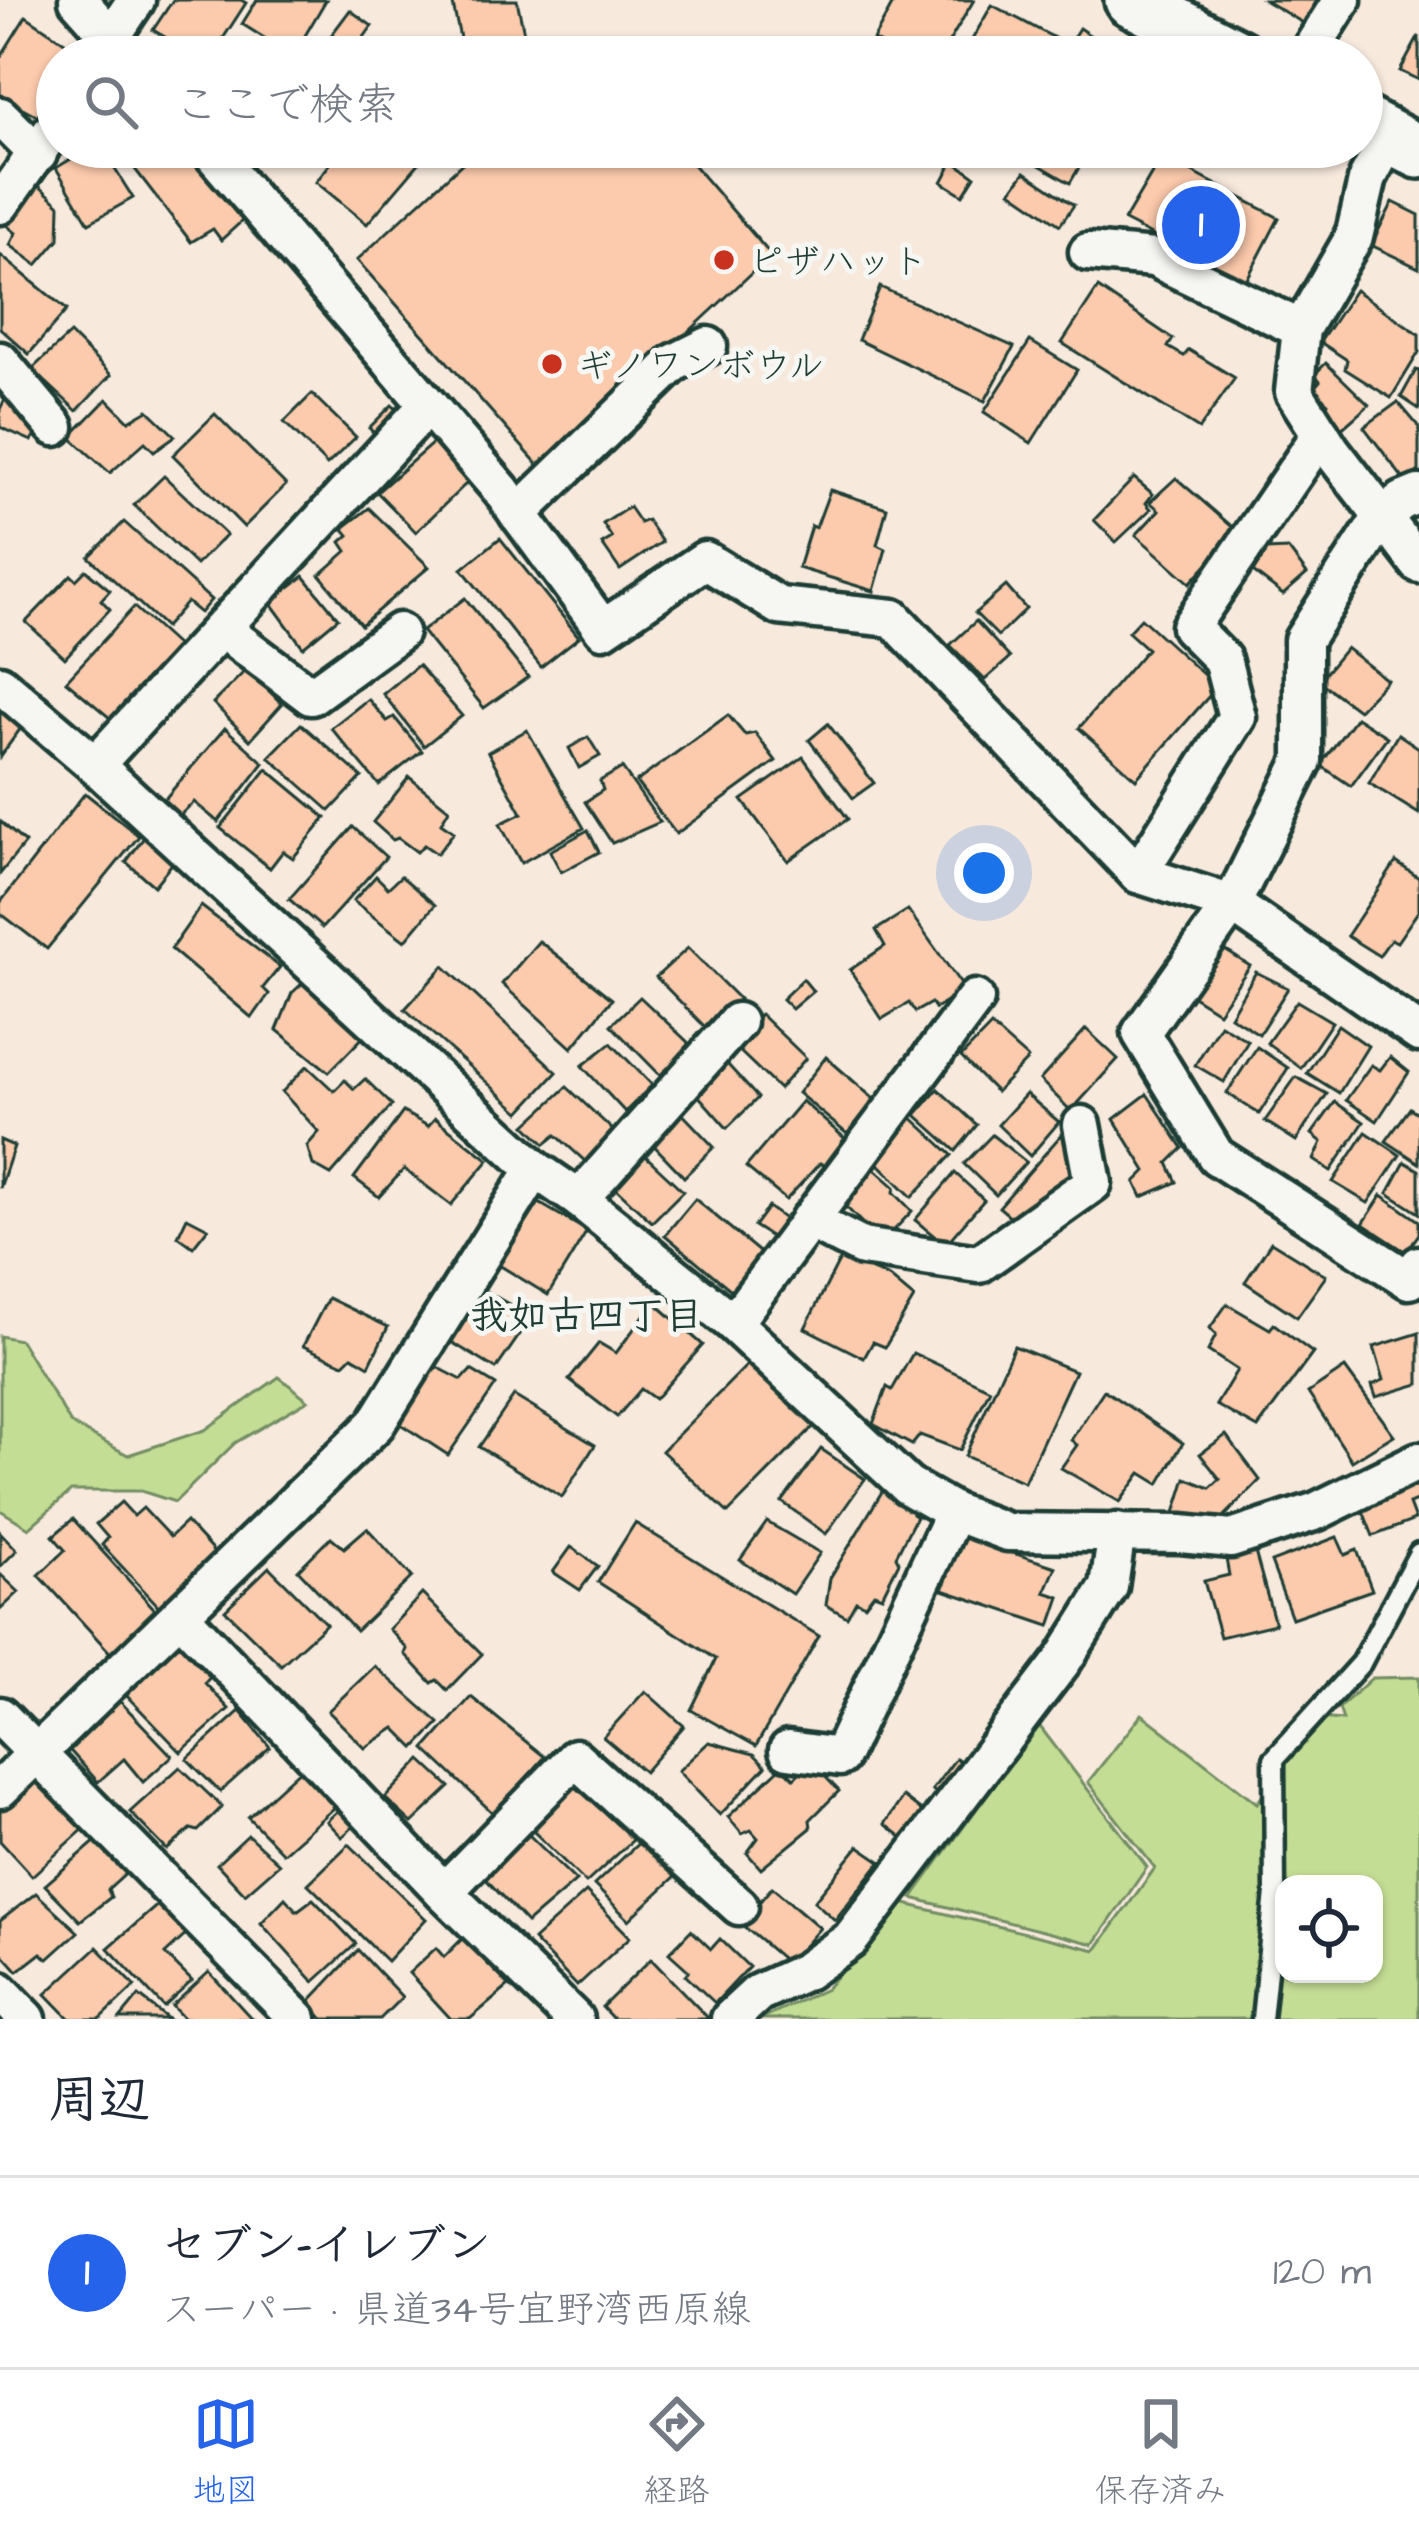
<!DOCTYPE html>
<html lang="ja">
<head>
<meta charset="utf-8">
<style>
  body { margin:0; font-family:"Architects Daughter","Klee One",sans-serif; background:#f2f2f3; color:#1f2937 }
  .controls { position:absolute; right:36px; bottom:36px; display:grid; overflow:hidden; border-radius:24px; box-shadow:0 3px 9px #0004 }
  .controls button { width:108px; height:108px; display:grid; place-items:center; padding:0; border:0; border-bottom:3px solid #e0e1e3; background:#fff; color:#1f2937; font:60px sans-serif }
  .you { position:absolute; left:984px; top:873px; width:42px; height:42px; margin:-30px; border:9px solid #fff; border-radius:50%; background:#1a73e8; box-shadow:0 0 0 18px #1a73e833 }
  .badge { display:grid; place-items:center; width:78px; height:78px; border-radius:50%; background:#2563eb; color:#fff; font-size:39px; font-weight:700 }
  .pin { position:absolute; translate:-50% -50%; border:6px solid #fff; box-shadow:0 3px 12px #0006 }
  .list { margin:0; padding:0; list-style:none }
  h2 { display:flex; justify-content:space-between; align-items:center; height:156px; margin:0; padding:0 48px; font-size:51px }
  h2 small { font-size:39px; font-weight:400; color:#747a83 }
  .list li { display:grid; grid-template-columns:78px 1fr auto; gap:36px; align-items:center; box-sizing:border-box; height:192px; padding:0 48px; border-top:3px solid #e0e1e3 }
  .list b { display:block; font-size:45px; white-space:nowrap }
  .list p { margin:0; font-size:39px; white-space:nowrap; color:#747a83 }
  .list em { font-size:39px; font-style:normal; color:#747a83 }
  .icon { flex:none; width:66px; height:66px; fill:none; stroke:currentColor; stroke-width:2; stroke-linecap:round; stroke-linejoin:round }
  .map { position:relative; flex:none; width:1419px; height:2019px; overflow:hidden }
  .search { position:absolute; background:#fff; box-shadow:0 3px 9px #0004; left:36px; right:36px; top:36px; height:132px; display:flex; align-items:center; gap:30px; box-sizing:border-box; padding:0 42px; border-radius:66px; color:#747a83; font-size:45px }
  .sheet { height:348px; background:#fff }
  nav { display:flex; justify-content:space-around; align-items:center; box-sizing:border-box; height:168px; border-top:3px solid #e0e1e3; background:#fff; font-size:33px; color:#747a83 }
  nav a { display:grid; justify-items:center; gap:6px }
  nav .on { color:#2563eb }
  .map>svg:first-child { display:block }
  .green { fill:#c4dd94; stroke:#728d64; stroke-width:3; fill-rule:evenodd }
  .building { fill:#fccaac; stroke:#1f3d34; stroke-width:3 }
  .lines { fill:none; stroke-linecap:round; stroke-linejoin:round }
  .lane-casing { stroke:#1f3d34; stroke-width:27 }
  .street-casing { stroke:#1f3d34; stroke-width:45 }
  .secondary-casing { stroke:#1f3d34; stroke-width:60 }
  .lane { stroke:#f6f6f2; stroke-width:18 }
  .street { stroke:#f6f6f2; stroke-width:36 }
  .secondary { stroke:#f6f6f2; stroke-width:51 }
  .poi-dot { fill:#c8321e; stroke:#f6f6f2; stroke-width:4.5 }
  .labels { text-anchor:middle; stroke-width:10; stroke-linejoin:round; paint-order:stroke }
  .poi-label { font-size:36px; fill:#1f3d34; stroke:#f6f6f2; text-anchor:start }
  .neighbourhood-label { font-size:39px; font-weight:bold; fill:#1f3d34; stroke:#f6f6f2 }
</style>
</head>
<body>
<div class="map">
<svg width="1419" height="2019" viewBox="0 0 1419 2019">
  <rect width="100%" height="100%" fill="#f8e9dd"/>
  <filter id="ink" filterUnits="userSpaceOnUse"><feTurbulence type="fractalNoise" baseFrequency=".00833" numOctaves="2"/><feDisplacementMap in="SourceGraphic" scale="24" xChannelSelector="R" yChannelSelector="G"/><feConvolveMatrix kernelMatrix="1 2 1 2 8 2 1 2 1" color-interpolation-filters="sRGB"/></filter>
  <g filter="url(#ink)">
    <g class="green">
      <polygon points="0,1336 20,1340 71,1424 128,1455 205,1430 279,1377 308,1400 235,1443 175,1502 141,1491 71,1491 29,1528 0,1510"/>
      <path d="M1419,1677V2019H760L826,1989L897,1902L1096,1950L1155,1868L1088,1782L1142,1714L1257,1803L1318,1718L1343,1720L1339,1708L1372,1678ZM1284,1884H1374V1974H1284Z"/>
      <polygon points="1038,1724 1147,1867 1094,1944 912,1898"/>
    </g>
    <g class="building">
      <polygon points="173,0 241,0 246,3 211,57 199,57 153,30"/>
      <polygon points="257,0 326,0 293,56 242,24"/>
      <polygon points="452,0 517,0 529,57 464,57"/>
      <polygon points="895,0 974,0 940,57 906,57 873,40"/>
      <polygon points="1264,0 1333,0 1315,30"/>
      <polygon points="992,5 1062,42 1052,57 962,57"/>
      <polygon points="350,10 372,26 350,57 326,42"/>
      <polygon points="26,16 81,53 78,57 57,57 57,89 39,117 12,102 5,107 0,103 0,58"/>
      <polygon points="1079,28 1094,38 1090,49 1102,57 1061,57"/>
      <polygon points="1419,36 1419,80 1400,71"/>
      <polygon points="91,147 101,147 133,198 89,223 56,168"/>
      <polygon points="118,147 183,147 243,220 221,240 213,229 191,242"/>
      <polygon points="343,147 400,147 420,162 367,224 316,182"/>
      <polygon points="480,147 678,147 771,255 542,469 357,260"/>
      <polygon points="1009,147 1091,147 1070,183"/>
      <polygon points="1162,156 1279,218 1245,283 1124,221"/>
      <polygon points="953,161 975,176 963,195 942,182"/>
      <polygon points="1025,172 1074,205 1060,225 1011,191"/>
      <polygon points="38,185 60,205 59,239 37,265 10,245 16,233 5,224"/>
      <polygon points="1393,202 1419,215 1419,268 1371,245"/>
      <polygon points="0,255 67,310 29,354 0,328"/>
      <polygon points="880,287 1014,347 985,401 858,340"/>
      <polygon points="1098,288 1173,339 1168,347 1184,356 1189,350 1235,378 1199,429 1062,343"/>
      <polygon points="1355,290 1419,334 1419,352 1391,398 1345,369 1347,360 1320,342"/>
      <polygon points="70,334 111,375 77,411 32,369"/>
      <polygon points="1030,341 1077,370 1031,443 984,412"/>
      <polygon points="1326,363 1369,405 1338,432 1323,413 1328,403 1313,389 1320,381 1315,374"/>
      <polygon points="1416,370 1419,371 1419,409 1401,397"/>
      <polygon points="312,394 356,437 327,465 284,422"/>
      <polygon points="7,395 41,420 32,441 0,427 0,409"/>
      <polygon points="107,399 129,421 148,410 175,436 154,451 145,442 110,473 70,437"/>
      <polygon points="1398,402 1419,427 1419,471 1405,481 1364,427"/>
      <polygon points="392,405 403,415 380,439 369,428"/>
      <polygon points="215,414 286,485 244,527 173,455"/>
      <polygon points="435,441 470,480 416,532 377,492"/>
      <polygon points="164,476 226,535 196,565 134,505"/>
      <polygon points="1134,478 1153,494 1146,503 1151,509 1116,542 1094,520"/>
      <polygon points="1176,478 1237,531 1190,583 1136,535 1159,510 1150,502"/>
      <polygon points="830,490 887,508 877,545 886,549 874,591 798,568 811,526 816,528"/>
      <polygon points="629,507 640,523 647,520 662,542 620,570 602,544 612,538 603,524"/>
      <polygon points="369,508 429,567 361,625 320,575 347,551 341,542 349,535 343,528"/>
      <polygon points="124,522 211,600 200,613 187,602 165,627 89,557"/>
      <polygon points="500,538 579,637 541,667 462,569"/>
      <polygon points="1288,549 1307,574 1283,595 1253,572 1266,550"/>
      <polygon points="86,570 110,590 101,600 110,609 65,658 26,622 71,575 76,580"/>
      <polygon points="304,576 338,618 303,647 270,602"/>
      <polygon points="1006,586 1026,609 998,636 975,613"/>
      <polygon points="465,598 528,677 484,708 422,631"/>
      <polygon points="134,607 177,646 111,719 66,681"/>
      <polygon points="1141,618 1217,687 1136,779 1079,728 1147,649 1128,632"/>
      <polygon points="976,621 1010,658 985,680 950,645"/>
      <polygon points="1346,648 1387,680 1358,710 1319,681"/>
      <polygon points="418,665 462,716 424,746 383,694"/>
      <polygon points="247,669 282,704 250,740 213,703"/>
      <polygon points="368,699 387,721 394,717 422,751 379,785 331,728"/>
      <polygon points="0,701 26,721 0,757"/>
      <polygon points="728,715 745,735 755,733 776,761 676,834 636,782"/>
      <polygon points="1356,717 1387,737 1351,786 1320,765"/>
      <polygon points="301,724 362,777 330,811 269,757"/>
      <polygon points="828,724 874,783 853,798 809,740"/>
      <polygon points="225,728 264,763 218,822 194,802 180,815 164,800"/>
      <polygon points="527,730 584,828 521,863 500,824 522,813 488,752"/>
      <polygon points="1398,734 1419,748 1419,814 1369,783"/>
      <polygon points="588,737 600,756 579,768 569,748"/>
      <polygon points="803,757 848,819 788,861 742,800"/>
      <polygon points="622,768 660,822 612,843 585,802 603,790 600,781"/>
      <polygon points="267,769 326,818 293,858 283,851 270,868 220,828"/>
      <polygon points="409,777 449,809 441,823 454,832 437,854 424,845 417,852 398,838 393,840 373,822"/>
      <polygon points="85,793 139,836 47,949 0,913 0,903"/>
      <polygon points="0,821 25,843 0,874"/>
      <polygon points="353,827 386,857 322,928 289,899"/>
      <polygon points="150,829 179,855 154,886 126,862"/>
      <polygon points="588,830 599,852 561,872 550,851"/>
      <polygon points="1396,862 1419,878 1419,910 1397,942 1391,939 1379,956 1347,936"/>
      <polygon points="376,876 388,888 401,876 435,905 405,941 353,901"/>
      <polygon points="201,906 280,967 263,988 269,994 252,1018 171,949"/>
      <polygon points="908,910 965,990 935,1009 931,1003 915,1012 909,1003 882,1019 850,970 885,946 876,930"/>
      <polygon points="539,941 612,999 572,1048 502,984"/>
      <polygon points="1217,945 1250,966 1218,1012 1185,991"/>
      <polygon points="688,948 739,999 707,1029 656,977"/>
      <polygon points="444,966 557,1072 520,1112 405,1009"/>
      <polygon points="1256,972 1288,988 1259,1034 1230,1016"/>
      <polygon points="308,978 368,1032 329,1072 277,1030 292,993"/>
      <polygon points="803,979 813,991 792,1009 782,999"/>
      <polygon points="640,997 693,1047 660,1075 611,1025"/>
      <polygon points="1297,1001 1332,1022 1301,1068 1267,1043"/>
      <polygon points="760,1014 806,1058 779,1089 731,1043"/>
      <polygon points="1220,1024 1248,1041 1224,1082 1195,1065"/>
      <polygon points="1338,1025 1368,1046 1339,1093 1307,1073"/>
      <polygon points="991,1026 1028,1059 996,1092 961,1057"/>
      <polygon points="1086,1029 1118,1059 1071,1111 1040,1080"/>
      <polygon points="611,1043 652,1085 625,1112 582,1066"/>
      <polygon points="1257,1047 1288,1068 1259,1114 1227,1093"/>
      <polygon points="719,1055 758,1098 727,1128 689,1085"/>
      <polygon points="826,1057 875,1100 847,1134 798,1093"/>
      <polygon points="1390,1057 1409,1072 1377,1121 1346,1100 1371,1065 1380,1070"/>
      <polygon points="307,1066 334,1091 345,1080 354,1089 365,1079 392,1105 331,1175 313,1165 307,1146 319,1132 282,1092"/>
      <polygon points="1296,1077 1327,1094 1296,1141 1265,1121"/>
      <polygon points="567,1087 617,1134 586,1162 556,1135 545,1144 526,1125"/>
      <polygon points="938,1089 977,1125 956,1151 916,1115"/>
      <polygon points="1026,1094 1059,1122 1030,1156 998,1125"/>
      <polygon points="1147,1094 1183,1148 1168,1163 1177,1182 1142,1197 1135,1182 1146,1171 1114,1119"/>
      <polygon points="802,1101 848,1141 827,1167 820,1163 786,1200 746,1167"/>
      <polygon points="1335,1102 1364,1122 1331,1171 1314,1160 1322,1142 1312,1134"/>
      <polygon points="674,1105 714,1147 684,1177 644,1135"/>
      <polygon points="1410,1108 1419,1114 1419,1163 1386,1141"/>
      <polygon points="403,1112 428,1126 435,1118 489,1160 451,1205 404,1169 379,1197 354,1178"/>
      <polygon points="908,1114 952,1155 912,1197 867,1152"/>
      <polygon points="1366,1132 1400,1155 1368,1203 1333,1182"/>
      <polygon points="992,1135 1026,1162 996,1195 964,1164"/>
      <polygon points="1061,1135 1073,1137 1077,1169 1012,1218 999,1207"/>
      <polygon points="0,1140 14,1146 0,1188"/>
      <polygon points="635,1146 683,1191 652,1222 605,1178"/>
      <polygon points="1405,1162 1419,1170 1419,1213 1388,1193"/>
      <polygon points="869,1164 895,1187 894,1192 912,1211 882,1243 837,1198"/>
      <polygon points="955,1173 984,1200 945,1245 915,1220"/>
      <polygon points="1382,1195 1419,1221 1419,1234 1406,1252 1363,1224"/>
      <polygon points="695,1199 764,1256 742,1284 738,1281 731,1290 665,1235"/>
      <polygon points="539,1203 587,1231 548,1295 499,1265"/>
      <polygon points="768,1207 789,1222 776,1240 754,1226"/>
      <polygon points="187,1217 208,1228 193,1247 178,1236"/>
      <polygon points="1271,1242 1326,1276 1297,1317 1245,1282"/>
      <polygon points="841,1257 889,1277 914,1298 885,1347 873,1342 864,1358 805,1328"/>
      <polygon points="480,1288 532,1317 496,1369 448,1340"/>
      <polygon points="328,1298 388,1327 369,1366 352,1356 344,1364 303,1346"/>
      <polygon points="654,1302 703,1345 655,1399 641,1389 617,1417 569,1380 599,1343 616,1353"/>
      <polygon points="1227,1304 1270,1329 1274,1324 1313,1353 1258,1428 1216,1405 1237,1370 1208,1351 1216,1335 1210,1328"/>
      <polygon points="1419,1333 1419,1384 1376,1397 1372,1385 1384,1380 1374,1347"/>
      <polygon points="1014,1346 1075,1371 1024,1482 965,1456"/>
      <polygon points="913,1353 990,1389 960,1450 920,1435 912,1445 873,1424 887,1387 892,1390"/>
      <polygon points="748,1364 814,1426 728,1513 662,1451"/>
      <polygon points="435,1366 462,1380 471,1370 496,1385 448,1455 399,1423"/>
      <polygon points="1345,1368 1394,1435 1352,1461 1308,1393"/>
      <polygon points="1104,1390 1183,1443 1159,1484 1141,1473 1120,1502 1061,1468 1077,1445 1071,1440"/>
      <polygon points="514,1396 595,1445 562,1497 479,1447"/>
      <polygon points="1226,1435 1260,1480 1214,1527 1175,1513 1186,1478 1210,1488 1220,1479 1200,1454"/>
      <polygon points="821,1449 865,1479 826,1534 782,1502"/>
      <polygon points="1418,1479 1419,1500 1409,1504 1415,1520 1373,1536 1359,1501"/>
      <polygon points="886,1485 919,1502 912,1514 916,1517 896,1556 899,1562 882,1596 874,1593 865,1605 856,1601 847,1617 826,1605 830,1578"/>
      <polygon points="121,1502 134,1516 143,1508 170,1537 186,1522 220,1559 163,1611 102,1545 108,1538 96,1524"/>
      <polygon points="73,1519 160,1615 115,1658 39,1575 65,1550 53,1536"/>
      <polygon points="767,1522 820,1553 792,1594 740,1560"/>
      <polygon points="635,1523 819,1636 756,1746 691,1710 716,1659 598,1582"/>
      <polygon points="367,1528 412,1577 356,1631 298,1570 331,1537 344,1548"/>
      <polygon points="0,1532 17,1550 0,1567"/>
      <polygon points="961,1536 1056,1567 1045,1592 1060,1597 1050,1626 943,1590"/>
      <polygon points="1337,1537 1345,1555 1357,1550 1372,1590 1292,1618 1271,1562"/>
      <polygon points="571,1547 598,1566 580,1590 553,1572"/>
      <polygon points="1255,1552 1275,1624 1220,1637 1204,1581 1229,1575 1226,1559"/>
      <polygon points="269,1567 326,1624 281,1665 225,1610"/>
      <polygon points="0,1574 19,1592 0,1610"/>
      <polygon points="422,1594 482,1654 447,1690 437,1680 432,1683 405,1654 407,1649 389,1629"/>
      <polygon points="186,1638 218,1668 205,1683 229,1709 181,1752 124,1693"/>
      <polygon points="375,1666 439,1723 415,1748 395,1728 365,1748 328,1711"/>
      <polygon points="645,1691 684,1726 644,1772 603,1737"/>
      <polygon points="116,1697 172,1756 143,1782 124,1759 98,1782 65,1745"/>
      <polygon points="471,1697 545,1757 494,1814 425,1749"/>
      <polygon points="240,1711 270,1747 220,1792 187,1759"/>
      <polygon points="709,1742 754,1754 766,1766 720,1815 678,1771"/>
      <polygon points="956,1758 968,1767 946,1798 932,1790"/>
      <polygon points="421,1760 450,1787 412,1823 385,1798"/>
      <polygon points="811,1762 839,1791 810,1820 811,1828 761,1869 747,1853 758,1838 751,1830 742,1834 728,1817 782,1766 794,1778"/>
      <polygon points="180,1767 222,1807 198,1831 191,1829 167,1850 130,1812"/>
      <polygon points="303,1767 335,1807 283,1853 248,1817"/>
      <polygon points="36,1771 87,1826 32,1876 0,1841 0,1806"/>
      <polygon points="576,1782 633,1840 586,1883 529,1827"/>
      <polygon points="903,1797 924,1813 907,1841 885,1824"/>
      <polygon points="346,1803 362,1819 342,1837 327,1821"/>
      <polygon points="248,1835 279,1864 245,1894 217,1864"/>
      <polygon points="529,1835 576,1881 527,1923 484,1877"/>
      <polygon points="98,1839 130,1870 108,1890 111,1897 80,1921 45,1885"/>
      <polygon points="643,1839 678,1874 629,1920 594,1885"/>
      <polygon points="349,1844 426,1919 387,1961 308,1884"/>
      <polygon points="859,1846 881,1861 835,1920 814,1901"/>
      <polygon points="772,1887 820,1928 788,1964 741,1924"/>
      <polygon points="586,1892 630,1937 577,1986 533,1940"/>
      <polygon points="36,1893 78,1932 48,1959 41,1953 18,1971 0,1951 0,1921"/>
      <polygon points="285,1898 297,1911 313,1899 356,1944 314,1982 261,1923"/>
      <polygon points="161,1902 191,1930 165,1954 192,1981 164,2007 108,1948"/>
      <polygon points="691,1930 711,1949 720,1939 749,1967 715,2003 685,1975 689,1971 669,1953"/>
      <polygon points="464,1937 509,1986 470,2019 451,2019 409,1973 436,1948 444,1957"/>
      <polygon points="97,1947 135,1986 100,2019 70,2019 46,1994"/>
      <polygon points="358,1950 402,1997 380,2019 323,2019 308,2003"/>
      <polygon points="651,1959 709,2019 613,2019 602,2007"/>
      <polygon points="209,1972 252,2019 184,2019 172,2006"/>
      <polygon points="139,1996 168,2019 120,2019"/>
    </g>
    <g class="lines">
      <g class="lane-casing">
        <polyline id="lane" points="1262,2019 1275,1893 1274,1759 1361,1663 1419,1553"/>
      </g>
      <g class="street-casing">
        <g id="street">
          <polyline points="78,0 129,57"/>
          <polyline points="100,54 136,0"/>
          <polyline points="1306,57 1342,0"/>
          <polyline points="0,116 38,154"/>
          <polyline points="1390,136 1368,177 1354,237 1301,329 1294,392 1331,450 1419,564"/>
          <polyline points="207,147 501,490 603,629 705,560 779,606 893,618 1138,874"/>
          <polyline points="0,205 57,124"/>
          <polyline points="1088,252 1154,258 1301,329"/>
          <polyline points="0,361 55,427"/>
          <polyline points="1321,434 1190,627 1222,659 1237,717 1138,874 1232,904 1419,1033"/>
          <polyline points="1419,494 1402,501 1382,517 1303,640 1303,761 1232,904 1141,1033 1216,1156 1409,1280 1419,1265"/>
          <polyline points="518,514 674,363 708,346"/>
          <polyline points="222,629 311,696 399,632"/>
          <polyline points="0,684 95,765 535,1169 579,1199 733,1323 908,1486 954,1512 1007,1532 1181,1534 1231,1539 1317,1511 1419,1461"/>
          <polyline points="95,765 428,405"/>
          <polyline points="579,1199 737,1022"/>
          <polyline points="809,1220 862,1247 979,1264 1093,1183 1082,1125"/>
          <polyline points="733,1323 975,999"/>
          <polyline points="182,1617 444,1892 574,2019"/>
          <polyline points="0,1716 298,2019"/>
          <polyline points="788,1750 840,1757 954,1512"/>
          <polyline points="0,1789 376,1424 535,1169"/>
          <polyline points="444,1892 575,1758 739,1906"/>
          <polyline points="0,1991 27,2019"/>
          <polyline points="730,2019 758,1993 806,1971 850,1940 1064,1659 1109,1587 1117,1532"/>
        </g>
      </g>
      <g class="secondary-casing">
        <g id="secondary">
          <polyline points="1131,0 1240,57"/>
          <polyline points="1362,122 1419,152"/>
        </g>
      </g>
      <use href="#lane" class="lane"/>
      <use href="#street" class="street"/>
      <use href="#secondary" class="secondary"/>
    </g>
  </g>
  <g class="poi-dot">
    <circle cx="724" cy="260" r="12"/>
    <circle cx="552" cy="364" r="12"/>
  </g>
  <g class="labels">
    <g class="poi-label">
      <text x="748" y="273">ピザハット</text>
      <text x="576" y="377">ギノワンボウル</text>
    </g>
    <g class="neighbourhood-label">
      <text x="586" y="1328">我如古四丁目</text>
    </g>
  </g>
</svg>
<div class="controls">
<button><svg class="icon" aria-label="locate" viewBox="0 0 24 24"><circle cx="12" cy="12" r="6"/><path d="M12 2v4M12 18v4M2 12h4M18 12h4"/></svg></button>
</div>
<div class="you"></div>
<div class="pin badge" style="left:1201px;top:225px">1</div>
<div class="search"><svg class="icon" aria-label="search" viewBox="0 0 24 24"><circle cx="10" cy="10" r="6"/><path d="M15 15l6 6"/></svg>ここで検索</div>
</div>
<section class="sheet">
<h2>周辺<small></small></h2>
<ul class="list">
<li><span class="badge">1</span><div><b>セブン-イレブン</b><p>スーパー · 県道34号宜野湾西原線</p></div><em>120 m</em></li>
</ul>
</section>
<nav>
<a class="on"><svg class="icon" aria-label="map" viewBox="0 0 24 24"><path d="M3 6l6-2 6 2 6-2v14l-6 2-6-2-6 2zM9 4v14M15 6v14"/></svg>地図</a>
<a><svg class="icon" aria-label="directions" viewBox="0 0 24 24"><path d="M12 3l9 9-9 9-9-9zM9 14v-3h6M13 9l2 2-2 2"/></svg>経路</a>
<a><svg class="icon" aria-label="saved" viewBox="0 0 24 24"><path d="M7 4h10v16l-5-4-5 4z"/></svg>保存済み</a>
</nav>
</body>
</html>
